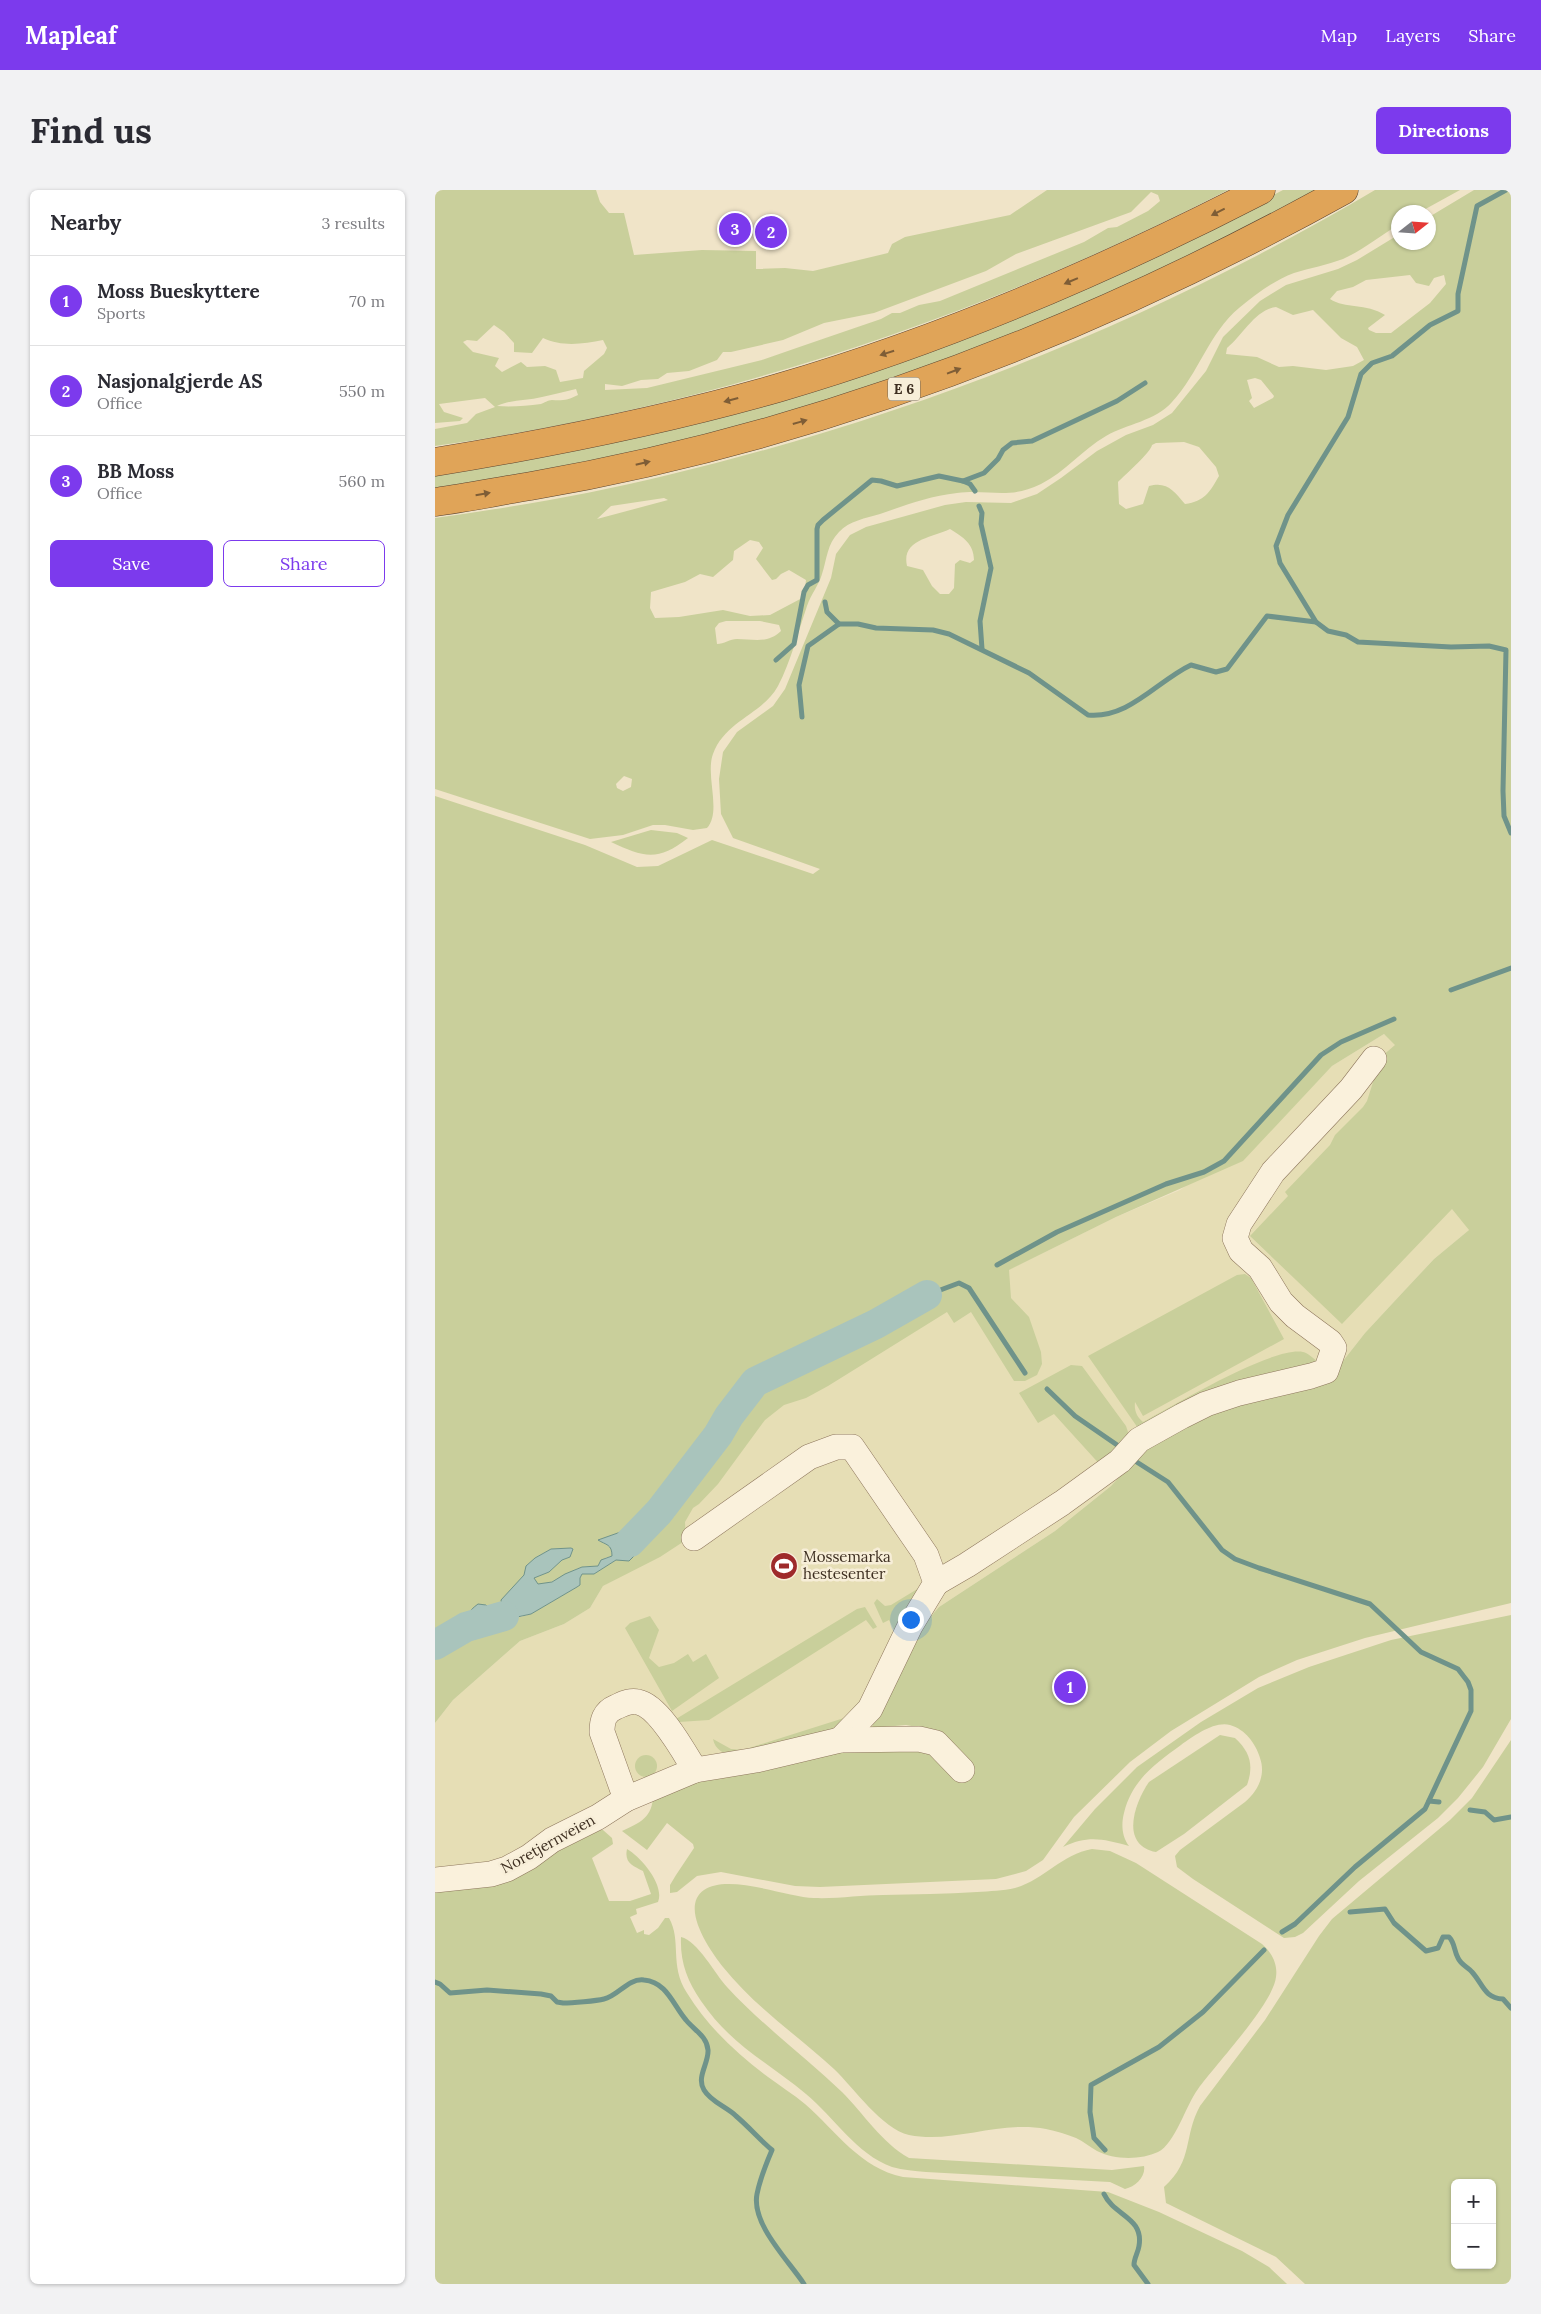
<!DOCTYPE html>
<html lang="en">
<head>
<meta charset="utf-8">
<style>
  body { margin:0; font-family:Lora,serif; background:#f2f2f3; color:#2b2b33 }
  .controls { position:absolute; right:15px; bottom:15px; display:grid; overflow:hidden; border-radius:8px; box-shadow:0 1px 4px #0004 }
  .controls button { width:45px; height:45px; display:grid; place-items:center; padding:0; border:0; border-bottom:1px solid #e1e1e2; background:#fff; color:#2b2b33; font:25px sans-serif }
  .compass { position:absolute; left:956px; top:15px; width:45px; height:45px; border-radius:50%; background:#fff; box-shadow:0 1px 4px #0004; rotate:73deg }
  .you { position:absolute; left:475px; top:1429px; width:18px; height:18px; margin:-12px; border:4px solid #fff; border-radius:50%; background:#1a73e8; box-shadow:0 0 0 8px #1a73e833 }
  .badge { display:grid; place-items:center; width:32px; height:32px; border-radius:50%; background:#7c3aed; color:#fff; font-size:16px; font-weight:700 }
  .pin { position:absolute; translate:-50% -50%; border:2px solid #fff; box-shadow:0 1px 5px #0006 }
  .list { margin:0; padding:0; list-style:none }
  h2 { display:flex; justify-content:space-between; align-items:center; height:65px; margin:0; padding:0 20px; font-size:21px }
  h2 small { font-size:16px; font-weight:400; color:#7c7c81 }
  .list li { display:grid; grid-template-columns:32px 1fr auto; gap:15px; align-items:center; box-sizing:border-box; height:90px; padding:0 20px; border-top:1px solid #e1e1e2 }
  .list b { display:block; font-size:19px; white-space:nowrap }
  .list p { margin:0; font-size:16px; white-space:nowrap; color:#7c7c81 }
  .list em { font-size:16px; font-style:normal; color:#7c7c81 }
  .actions { display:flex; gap:10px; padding:15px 20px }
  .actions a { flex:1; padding:11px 0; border:1px solid #7c3aed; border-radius:8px; text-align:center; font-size:18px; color:#7c3aed }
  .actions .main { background:#7c3aed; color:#fff }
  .map { position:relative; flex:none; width:1076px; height:2094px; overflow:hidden; border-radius:8px }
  header { display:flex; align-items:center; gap:30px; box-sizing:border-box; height:70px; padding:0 25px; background:#7c3aed; color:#fff }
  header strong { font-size:24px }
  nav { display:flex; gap:28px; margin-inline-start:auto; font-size:18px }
  .intro { display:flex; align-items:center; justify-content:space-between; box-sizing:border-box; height:120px; padding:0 30px }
  h1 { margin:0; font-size:35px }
  .button { padding:12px 22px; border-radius:8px; background:#7c3aed; color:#fff; font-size:18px; font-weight:700 }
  main { display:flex; gap:30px; padding:0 30px }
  aside { flex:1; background:#fff; border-radius:8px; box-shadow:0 1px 4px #0004 }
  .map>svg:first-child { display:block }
  .farmland { fill:#e6deb5 }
  .green { fill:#c9cf9b; fill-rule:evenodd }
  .water { fill:#a9c4bc; stroke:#6f938a }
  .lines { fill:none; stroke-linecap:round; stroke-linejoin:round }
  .stream { stroke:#6f938a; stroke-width:5 }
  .river { stroke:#a9c4bc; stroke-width:30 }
  .minor-casing { stroke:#8d765c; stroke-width:26 }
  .highway-casing { stroke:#5b4430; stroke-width:29 }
  .minor { stroke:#faf1dc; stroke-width:25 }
  .highway { stroke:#e0a458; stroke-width:28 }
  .oneway { fill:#7e5d36 }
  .labels { text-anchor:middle; stroke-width:5; stroke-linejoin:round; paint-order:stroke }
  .shield { fill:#f7eed8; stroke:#756857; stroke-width:1 }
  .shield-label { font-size:14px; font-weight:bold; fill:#3d2e20 }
  .poi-label { font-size:15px; fill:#3d2e20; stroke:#f7eed8; text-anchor:start }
  .street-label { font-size:15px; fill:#3d2e20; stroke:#f7eed8 }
</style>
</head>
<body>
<header>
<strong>Mapleaf</strong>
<nav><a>Map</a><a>Layers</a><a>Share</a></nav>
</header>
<div class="intro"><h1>Find us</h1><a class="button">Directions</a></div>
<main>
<aside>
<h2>Nearby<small>3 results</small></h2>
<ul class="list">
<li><span class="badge">1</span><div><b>Moss Bueskyttere</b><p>Sports</p></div><em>70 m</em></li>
<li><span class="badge">2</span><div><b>Nasjonalgjerde AS</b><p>Office</p></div><em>550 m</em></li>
<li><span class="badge">3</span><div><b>BB Moss</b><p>Office</p></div><em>560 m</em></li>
</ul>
<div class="actions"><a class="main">Save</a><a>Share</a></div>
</aside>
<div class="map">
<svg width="1076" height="2094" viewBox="0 0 1076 2094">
  <rect width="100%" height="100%" fill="#f0e4c8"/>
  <polygon class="farmland" points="949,844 965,859 1034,1040 999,1069 969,1101 930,1143 897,1185 696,1276 676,1296 620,1341 504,1417 440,1524 437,1538 358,1554 64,1672 0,1679 0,1533 18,1510 85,1451 129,1434 155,1418 168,1396 197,1380 328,1212 555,1089 681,1027 745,1000 850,925 897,876"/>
  <g class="green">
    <path d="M0,0H161L165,12L174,23H189L199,65L267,60L321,61V79L350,78L378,81L453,63L457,54L470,47L575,25L612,0H793C545,128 277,217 0,256V239L32,233L41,224L60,217L50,208L4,214L9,222L28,228L25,231L0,233ZM716,2L723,5L725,11L713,21L682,37L673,38L649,52L505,111L484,115L465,123H457L446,129C406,143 366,156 327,170L212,198L170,200V194L187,196L206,190L223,189L232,183L254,181L282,170L288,162H296L348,150L389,133L439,123L551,81L581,64L696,22ZM59,135L69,142L79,153V162L97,163L108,148C127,157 148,154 168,150L172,158L169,164L149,181L148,188L125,192L121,180L110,176L92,177L86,172L67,182L60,176L64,168L38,162L28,152L32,150L42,151ZM141,199L143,205C133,210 127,211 117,210C113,210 109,213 106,214C91,216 76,217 62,216C77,209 92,211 107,207C119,204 130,202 141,199Z"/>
    <polygon points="848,0 887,0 668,110 467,188 263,250 0,301 0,282 165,253 767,42"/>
    <path d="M940,0H1025L985,22H964L963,35C945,46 928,60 908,69C892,75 875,78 859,83C838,91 821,104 804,118C774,143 764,183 737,212C720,231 692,234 671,246C647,260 630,282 606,294C573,310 555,299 522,303C494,306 471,315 445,324C431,328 414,331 404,342C392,354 392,369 387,384C384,395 376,404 372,416C363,442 356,471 343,496C327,525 291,530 278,564C270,586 287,621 272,638L258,640L230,635H218L188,645L155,649L0,599V328C78,317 156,304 233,285C480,226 721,130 940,0ZM229,308L233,310L162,329L176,316ZM315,350L324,352L328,358L321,369L337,390L341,389L346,384L354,380L371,390L369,407L335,425L315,426L288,420L244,427L220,428L215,418L216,402L250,392L265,384L278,387L298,370L299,361ZM291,431H325L344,435L346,441C333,454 318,449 302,449C295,449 289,454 282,454L280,438L284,433ZM189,586L197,589L196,597L188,601L182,598L181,594Z"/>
    <path d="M1039,0H1076V1413L930,1448L862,1470L824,1487L736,1541L695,1572L639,1627L608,1670L591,1681L561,1689L385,1697L360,1696L286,1682L262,1686L242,1702L235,1703V1695L241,1685L259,1658L258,1654L232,1633L212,1660L187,1641C205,1633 218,1627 218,1605L255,1586L493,1539L471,1535L437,1538L440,1524L487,1437L504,1417L620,1341L676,1296L713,1256L742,1235L897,1185L930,1143L969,1101L999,1069L1034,1040L1017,1019L907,1134L815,1046L853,1006L850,1002L895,955L900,945L928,917L932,911L946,867L960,855L949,844L897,876L808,971L681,1027L574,1080L576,1108L594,1127L606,1162L607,1174L602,1185L590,1191H579L536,1122L519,1133L512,1122L393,1196L371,1208L349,1215L330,1230L283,1294L264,1314L258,1318L250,1332L251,1350L225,1367L168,1396L155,1418L129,1434L85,1451L18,1510L0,1533V606L150,655L202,677L223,676L277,650L378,684L385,679L298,648L286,624L284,589L288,562L302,542L338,516L350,499L396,388L401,364L415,345L431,337L510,315L531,312L576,313L602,304L626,288L662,261L691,245L718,235L737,223L771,181L788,147L825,111L851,95L903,79L922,70L963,45L964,52H994V27ZM975,85L981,93L994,96L999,88L1009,85L1011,94L995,113L956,143H941L934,140L933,138L950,125C931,113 910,119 895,109L902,101L918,97L931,90ZM841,117L858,125L878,120L906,148L922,157L929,170L918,176L891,180L858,176L844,177L822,167L791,164L792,158C808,145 820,120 841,117ZM820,188L826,190L839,206L838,208L819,218L814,211L817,208L812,190ZM749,252L764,257L781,277L784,286C774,303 770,311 750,314C739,301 732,291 714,296L708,314L691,319L684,314L683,292C690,285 716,262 717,255L721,253ZM515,339C528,347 539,354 539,370L535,373L525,370L520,374L519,398L514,404H505L497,396L488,380L472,376C466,349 497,348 515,339ZM224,1323L196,1369L181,1370L159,1384H147L145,1388V1395L142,1397L96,1424L67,1432L47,1413L59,1423H68L66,1415L89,1385L92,1376L100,1368L116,1359L136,1358L138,1359L135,1367L127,1370L114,1382L99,1388L101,1394C118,1396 131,1382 147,1377C152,1376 158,1377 163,1376L170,1368L177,1366C177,1354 171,1355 164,1350L194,1339Z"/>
    <path d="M216,640L242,643L253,648C223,672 208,667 176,652Z"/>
    <path d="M810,1084L816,1088L849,1149L708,1226L700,1212C699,1221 702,1227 708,1232C738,1216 837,1156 868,1162C873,1163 879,1169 883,1172L705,1241L653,1166L802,1085Z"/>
    <polygon points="636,1175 647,1176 691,1236 695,1248 668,1278 619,1224 603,1233 584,1203"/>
    <path d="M484,1398L419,1533L298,1567C289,1563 280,1560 278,1549L296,1559L308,1560L409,1528L430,1505L459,1440L454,1430L448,1433L439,1413L442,1409L450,1416L456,1415Z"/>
    <polygon points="430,1417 442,1437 438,1439 431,1430 274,1530 244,1532 241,1529 422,1419"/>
    <path d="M1076,1425V1529L1048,1577L1023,1608L1003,1628L924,1691L868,1743L860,1747L849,1748L758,1689L742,1677L740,1666L745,1660L810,1612C823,1601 831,1585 825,1568C821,1554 810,1539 795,1535C779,1531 759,1546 746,1555C720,1574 697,1590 689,1623C686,1635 687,1647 694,1656C668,1649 653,1645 628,1657L660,1619L702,1577L766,1532L823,1498L874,1477L956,1450Z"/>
    <polygon points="215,1426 224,1440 214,1468 224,1477 239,1473 253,1464 258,1472 271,1464 284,1488 237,1521 190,1438 195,1433"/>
    <path d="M785,1545L800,1548C815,1562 819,1575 812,1595L749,1644L721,1662C684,1655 700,1612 714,1592Z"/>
    <path d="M1076,1550V2094H870L841,2067L731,2013L729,1997C759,1970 748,1947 765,1916L830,1830L884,1746L897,1729L1015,1630L1037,1608ZM1020,1993H1057V2075H1020Z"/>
    <circle cx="211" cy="1576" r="11"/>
    <path d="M163,1639L168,1640L177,1648L178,1654L157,1668L174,1711H195L216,1704L208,1681C198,1676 189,1673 192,1659C206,1667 230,1695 223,1712L201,1719L202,1724L195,1727L202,1743L209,1740V1744L214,1745L223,1738L230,1728H234C247,1751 234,1775 252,1803C273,1837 302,1864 333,1887C345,1896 358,1904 370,1914C402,1942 425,1978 468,1987L673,2002L724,2022L807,2061L834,2077L852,2094H0V1700L122,1660Z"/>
    <path d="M657,1659L675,1661L701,1673L827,1754C836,1762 843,1773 841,1787C838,1814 780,1875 763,1899C751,1915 740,1954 723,1962C706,1970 679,1970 662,1961C655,1957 648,1951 641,1948C631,1944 621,1941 611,1939C564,1930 519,1954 474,1945C447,1939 419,1898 399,1879C362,1845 320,1817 288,1777C276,1762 244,1717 269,1700C293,1683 351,1707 379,1708C402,1709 426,1705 448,1705C480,1704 511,1704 542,1702C555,1701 568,1701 580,1698C609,1690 627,1664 657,1659Z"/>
    <path d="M246,1747C263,1751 280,1784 292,1797C327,1835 369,1866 407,1902C428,1923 447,1953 474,1968L677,1980L709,1976C711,1986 701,1997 690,1999L675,1992L491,1982C480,1981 468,1980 457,1977C421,1964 399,1927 371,1904C331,1871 296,1855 266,1811C252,1790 245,1772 246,1747Z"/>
  </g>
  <path class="water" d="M224,1322L226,1326L201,1364L194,1371L181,1370L159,1384H147L145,1388V1395L142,1397L96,1424L73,1429L50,1445L43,1447L32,1442C28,1430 32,1422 43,1414L51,1415L59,1423H68L66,1410L89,1385L91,1376L100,1368L116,1359L136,1358L138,1359L135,1367L127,1370L114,1382L99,1388L103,1394L117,1392L130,1384L147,1377L163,1376L166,1370L177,1366C177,1354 171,1355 163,1350L194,1339Z"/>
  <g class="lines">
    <g class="stream">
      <polyline points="1071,0 1042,16 1023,104 1023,121 995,135 957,166 937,173 926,184 913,227 853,325 841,356 845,373 881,432 893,441 911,445 923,452 1016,457 1054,456 1071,460 1068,601 1069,626 1076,643"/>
      <polyline points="528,291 549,283 563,269 568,260 577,253 597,251 682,211 710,193"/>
      <polyline points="544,316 547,323 546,334 556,378 545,431 547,459"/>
      <polyline points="390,412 392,422 404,434"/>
      <polyline points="341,470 359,454 369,402 373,395 382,390 382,339 383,335 388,330 437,290 446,291 462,296 504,286 528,291 535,294 540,301"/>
      <path d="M367,527L364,495L373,456L404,434H423L441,438L498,440L514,444L594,483L653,525C694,529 722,491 756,475L781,482L792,479L832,426L881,432"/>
      <polyline points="1016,800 1076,778"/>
      <polyline points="562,1075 622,1042 731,994 769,982 789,971 886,865 906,852 959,829"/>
      <polyline points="492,1105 524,1093 534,1098 590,1183"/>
      <polyline points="612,1199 640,1226 685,1257"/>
      <polyline points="697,1269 733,1292 787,1360 800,1369 824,1378 935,1414 986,1462 1023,1479 1033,1492 1036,1500 1036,1521 990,1619 920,1677 860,1734 847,1742"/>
      <polyline points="994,1611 1004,1612"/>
      <polyline points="1035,1620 1050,1622 1059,1630 1076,1627"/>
      <path d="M915,1722L950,1719L959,1733L991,1761L1003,1758L1008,1747H1014C1020,1753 1019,1761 1023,1768C1026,1775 1033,1777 1037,1782C1048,1794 1049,1808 1068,1809L1076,1818"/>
      <path d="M0,1792L5,1794L15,1803L52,1800L106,1804L116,1806L122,1812L128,1813C137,1813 161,1811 169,1809C183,1806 193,1788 209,1790C232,1792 238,1815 251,1830C259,1840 272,1846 273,1860C274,1873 261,1887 269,1900C276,1912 292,1917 301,1926C314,1937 324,1949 337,1960C331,1974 325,1989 322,2004C316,2034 354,2071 369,2094"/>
      <polyline points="670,1960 659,1948 655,1922 656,1895 724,1857 768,1822 829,1760"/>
      <path d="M669,2004C679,2026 709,2027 704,2056C703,2063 699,2068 699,2075L713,2094"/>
    </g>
    <g class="river">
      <polyline points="195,1352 224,1322 283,1245 294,1226 320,1192 441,1134 492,1105"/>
      <polyline points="0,1455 31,1437 69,1426"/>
    </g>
    <g class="minor-casing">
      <g id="minor">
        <polyline points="259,1348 374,1267 401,1257 417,1257 491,1365 501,1393 475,1436 435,1519 405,1550"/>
        <polyline points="501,1393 532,1375 627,1313 685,1271 704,1250 747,1226 771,1214 804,1203 876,1186 891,1181 899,1158 895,1152 860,1126 846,1112 825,1078 806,1061 800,1048 804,1034 838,982 916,899 939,869"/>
        <path d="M191,1609L167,1542C167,1531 169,1522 181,1517C188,1514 195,1510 203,1512C224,1516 249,1562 260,1580"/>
        <polyline points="0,1690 56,1684 72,1679 94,1667 117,1650 163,1627 191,1609 260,1580 321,1570 405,1550 484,1549 501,1553 527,1580"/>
      </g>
    </g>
    <g class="highway-casing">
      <g id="highway">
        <path d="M0,272C116,253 231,230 343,198C511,149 671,80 826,0"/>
        <path d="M0,312C32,308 64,301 96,296C385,246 653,142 909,0"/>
      </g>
    </g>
    <use href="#minor" class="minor"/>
    <use href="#highway" class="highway"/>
  </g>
  <defs><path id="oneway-solid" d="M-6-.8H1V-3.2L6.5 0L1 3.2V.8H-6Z" transform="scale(1.25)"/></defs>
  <g class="oneway">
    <use href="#oneway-solid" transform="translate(783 22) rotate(153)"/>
    <use href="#oneway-solid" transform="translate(636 91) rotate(157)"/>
    <use href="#oneway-solid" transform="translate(452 163) rotate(162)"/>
    <use href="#oneway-solid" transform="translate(519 181) rotate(-21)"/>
    <use href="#oneway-solid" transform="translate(296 210) rotate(165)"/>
    <use href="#oneway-solid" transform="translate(365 232) rotate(-16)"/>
    <use href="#oneway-solid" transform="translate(208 273) rotate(-13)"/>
    <use href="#oneway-solid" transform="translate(48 304) rotate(-10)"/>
  </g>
  <defs>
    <g id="stadium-disc" transform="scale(1.4375)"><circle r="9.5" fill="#9e2a2b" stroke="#f7eed8"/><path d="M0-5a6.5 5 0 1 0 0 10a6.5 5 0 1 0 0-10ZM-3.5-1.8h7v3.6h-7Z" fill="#fff"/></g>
  </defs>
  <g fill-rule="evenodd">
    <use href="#stadium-disc" x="349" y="1376"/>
  </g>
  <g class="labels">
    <rect class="shield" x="453" y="187.5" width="32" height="23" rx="4"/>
    <g class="shield-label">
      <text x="469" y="204">E 6</text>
    </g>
    <g class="poi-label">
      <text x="368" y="1372">Mossemarka<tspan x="368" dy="17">hestesenter</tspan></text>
    </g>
    <g class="street-label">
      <text transform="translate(113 1654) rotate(-29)" y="5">Noretjernveien</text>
    </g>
  </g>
</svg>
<div class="controls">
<button>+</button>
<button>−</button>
</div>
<svg class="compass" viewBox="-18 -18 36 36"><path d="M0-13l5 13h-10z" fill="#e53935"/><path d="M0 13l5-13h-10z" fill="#7c7c81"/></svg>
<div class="you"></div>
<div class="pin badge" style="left:635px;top:1497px">1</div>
<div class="pin badge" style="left:336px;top:42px">2</div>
<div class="pin badge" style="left:300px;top:39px">3</div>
</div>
</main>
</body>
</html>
